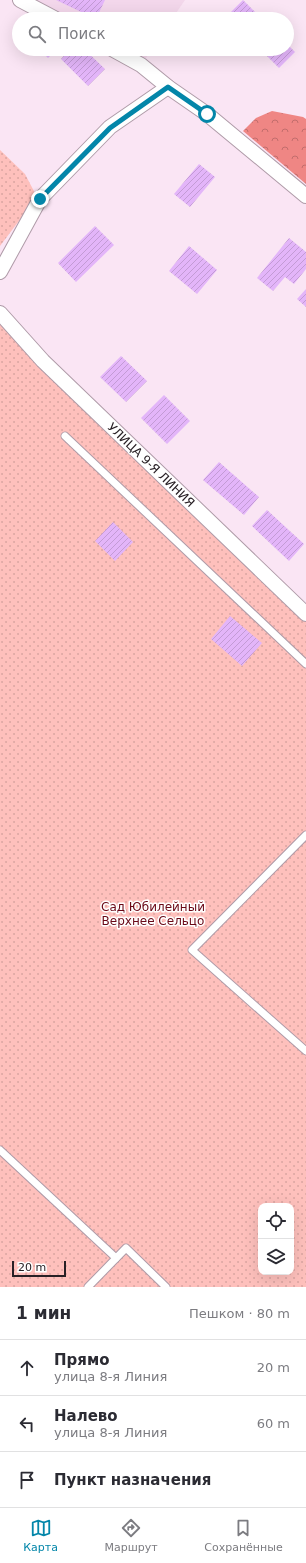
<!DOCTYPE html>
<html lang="ru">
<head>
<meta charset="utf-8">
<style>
  body { margin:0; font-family:"DejaVu Sans",sans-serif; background:#f2f2f3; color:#2b2b33 }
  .controls { position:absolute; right:12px; bottom:12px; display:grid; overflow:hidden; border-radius:8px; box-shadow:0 4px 16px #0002 }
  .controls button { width:36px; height:36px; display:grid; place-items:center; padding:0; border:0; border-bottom:1px solid #e1e1e2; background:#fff; color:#2b2b33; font:20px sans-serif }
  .scale { position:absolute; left:12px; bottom:10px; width:54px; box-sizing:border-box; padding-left:4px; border:2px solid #282025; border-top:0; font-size:11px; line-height:14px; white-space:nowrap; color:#282025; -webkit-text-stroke:3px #fff; paint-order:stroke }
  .stop { position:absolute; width:12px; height:12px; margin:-9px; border:3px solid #0386a9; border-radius:50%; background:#fff }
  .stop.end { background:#0386a9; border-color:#fff; box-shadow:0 1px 4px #0008 }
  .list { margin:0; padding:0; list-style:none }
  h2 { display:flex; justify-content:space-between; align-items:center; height:52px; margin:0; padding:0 16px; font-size:17px }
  h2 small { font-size:13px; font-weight:400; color:#7c7c81 }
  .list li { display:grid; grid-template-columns:26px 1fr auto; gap:12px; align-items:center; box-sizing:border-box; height:56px; padding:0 16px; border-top:1px solid #e1e1e2 }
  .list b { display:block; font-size:15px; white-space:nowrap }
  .list p { margin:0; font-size:13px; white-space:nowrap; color:#7c7c81 }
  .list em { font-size:13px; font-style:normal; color:#7c7c81 }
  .icon { flex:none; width:22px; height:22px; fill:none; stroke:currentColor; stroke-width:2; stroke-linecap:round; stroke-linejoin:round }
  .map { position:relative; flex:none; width:306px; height:1287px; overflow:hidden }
  .search { position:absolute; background:#fff; box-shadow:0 4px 16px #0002; left:12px; right:12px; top:12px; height:44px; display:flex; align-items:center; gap:10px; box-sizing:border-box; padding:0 14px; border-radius:22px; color:#7c7c81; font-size:15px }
  .sheet { height:220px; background:#fff }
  nav { display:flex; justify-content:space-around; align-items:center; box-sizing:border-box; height:56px; border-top:1px solid #e1e1e2; background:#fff; font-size:11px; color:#7c7c81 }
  nav a { display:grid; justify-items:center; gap:2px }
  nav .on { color:#0386a9 }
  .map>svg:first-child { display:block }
  .built { fill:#f3d7eb }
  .grass { fill:url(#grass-dots); fill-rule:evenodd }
  .forest { fill:url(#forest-crowns) }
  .building { fill:url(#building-hatch) }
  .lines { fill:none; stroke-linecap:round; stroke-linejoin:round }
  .lane-casing { stroke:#af9ba8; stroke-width:9 }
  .street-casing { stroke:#af9ba8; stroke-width:16 }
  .lane { stroke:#fff; stroke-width:7 }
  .street { stroke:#fff; stroke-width:14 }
  .route { stroke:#0386a9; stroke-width:5 }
  .labels { text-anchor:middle; stroke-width:3; stroke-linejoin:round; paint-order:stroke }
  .street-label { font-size:12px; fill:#282025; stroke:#fff }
  .park-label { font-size:12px; fill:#6a0816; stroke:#fff }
</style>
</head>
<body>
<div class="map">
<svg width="306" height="1287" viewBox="0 0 306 1287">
  <defs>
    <pattern id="grass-dots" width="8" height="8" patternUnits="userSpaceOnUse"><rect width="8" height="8" fill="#fec0bc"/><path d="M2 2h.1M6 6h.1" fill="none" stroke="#daa5a1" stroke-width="1.8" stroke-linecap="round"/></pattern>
    <pattern id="forest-crowns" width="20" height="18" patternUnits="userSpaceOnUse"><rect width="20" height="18" fill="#ef8684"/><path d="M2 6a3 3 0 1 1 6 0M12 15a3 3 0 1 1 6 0" fill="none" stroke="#c26d6c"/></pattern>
    <pattern id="building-hatch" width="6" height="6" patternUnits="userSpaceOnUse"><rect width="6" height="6" fill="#e3b5f9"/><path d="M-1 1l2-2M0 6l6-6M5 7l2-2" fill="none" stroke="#c39bd5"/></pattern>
  </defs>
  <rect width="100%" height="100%" fill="#fae5f4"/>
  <g class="built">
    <polygon points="24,0 185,0 172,19 62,19"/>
    <polygon points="120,49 152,49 144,61"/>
  </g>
  <g class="grass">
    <polygon points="0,150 25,174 37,197 0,246"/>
    <path d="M0,324L306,621V1287H0ZM261,1206H291V1272H261Z"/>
  </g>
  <polygon class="forest" points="272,111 303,117 306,119 306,184 243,131 256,118"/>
  <g class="building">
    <polygon points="56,0 105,0 96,19"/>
    <polygon points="243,0 262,19 231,19 227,16"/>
    <polygon points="287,44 295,52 279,68 260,49 287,49"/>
    <polygon points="39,49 57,49 48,58"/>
    <polygon points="70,49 84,49 105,69 88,86 61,59"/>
    <polygon points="199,164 215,177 190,207 174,194"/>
    <polygon points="95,226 114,245 76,282 58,263"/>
    <polygon points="289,238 306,252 306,269 294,284 285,277 273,291 257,278"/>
    <polygon points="189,246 217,270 197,294 169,271"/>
    <polygon points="306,289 306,307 297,299"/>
    <polygon points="121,356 147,381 126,402 100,377"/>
    <polygon points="164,395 190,421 167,444 141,418"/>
    <polygon points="219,462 259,497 244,515 203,480"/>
    <polygon points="267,510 304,544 289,561 252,526"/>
    <polygon points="113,522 133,542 115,561 95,541"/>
    <polygon points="230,616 262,643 242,666 211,639"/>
  </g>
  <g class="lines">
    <g class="lane-casing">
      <g id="lane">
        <polyline points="65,436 306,664"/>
        <polyline points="306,835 192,950 306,1051"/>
        <polyline points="0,1150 116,1258"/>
        <polyline points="88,1287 126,1248 166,1287"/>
      </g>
    </g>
    <g class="street-casing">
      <g id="street">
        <polyline points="20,0 56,19"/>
        <polyline points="112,49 141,65 168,87 207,114 306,196"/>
        <polyline points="0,272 40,199 110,127 168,87"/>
        <polyline points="0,313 43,361 306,614"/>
      </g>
    </g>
    <use href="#lane" class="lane"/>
    <use href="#street" class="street"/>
  </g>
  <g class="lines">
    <polyline class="route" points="40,199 110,128 168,87 207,114"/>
  </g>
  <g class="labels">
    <g class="street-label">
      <text transform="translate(151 465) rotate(44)" y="4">УЛИЦА 9-Я ЛИНИЯ</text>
    </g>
    <g class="park-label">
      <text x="153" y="911">Сад Юбилейный<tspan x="153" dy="14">Верхнее Сельцо</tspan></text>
    </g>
  </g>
</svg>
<div class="controls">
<button><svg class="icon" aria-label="locate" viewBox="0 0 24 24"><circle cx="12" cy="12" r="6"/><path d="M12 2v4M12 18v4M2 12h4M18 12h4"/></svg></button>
<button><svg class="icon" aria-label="layers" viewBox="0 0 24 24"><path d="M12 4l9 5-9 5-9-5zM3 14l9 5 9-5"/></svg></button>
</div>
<div class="scale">20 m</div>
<div class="stop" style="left:207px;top:114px"></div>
<div class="stop end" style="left:40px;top:199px"></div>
<div class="search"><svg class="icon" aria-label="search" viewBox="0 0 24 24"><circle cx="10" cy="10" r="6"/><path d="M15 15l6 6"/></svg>Поиск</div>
</div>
<section class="sheet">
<h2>1 мин<small>Пешком · 80 m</small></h2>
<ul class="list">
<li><svg class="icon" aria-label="ahead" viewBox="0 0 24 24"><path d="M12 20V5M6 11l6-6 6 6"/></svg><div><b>Прямо</b><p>улица 8-я Линия</p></div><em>20 m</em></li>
<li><svg class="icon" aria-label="left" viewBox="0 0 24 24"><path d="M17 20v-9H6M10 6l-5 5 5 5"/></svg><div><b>Налево</b><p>улица 8-я Линия</p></div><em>60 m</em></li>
<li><svg class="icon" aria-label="arrive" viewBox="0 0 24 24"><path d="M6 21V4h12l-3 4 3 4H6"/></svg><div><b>Пункт назначения</b></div></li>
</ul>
</section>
<nav>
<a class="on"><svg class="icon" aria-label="map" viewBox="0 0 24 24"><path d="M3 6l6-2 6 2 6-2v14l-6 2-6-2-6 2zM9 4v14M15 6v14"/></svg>Карта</a>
<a><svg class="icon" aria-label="directions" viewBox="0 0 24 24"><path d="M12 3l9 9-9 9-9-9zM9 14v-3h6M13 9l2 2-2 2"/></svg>Маршрут</a>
<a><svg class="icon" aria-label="saved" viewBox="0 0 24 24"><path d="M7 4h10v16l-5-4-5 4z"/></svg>Сохранённые</a>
</nav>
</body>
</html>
